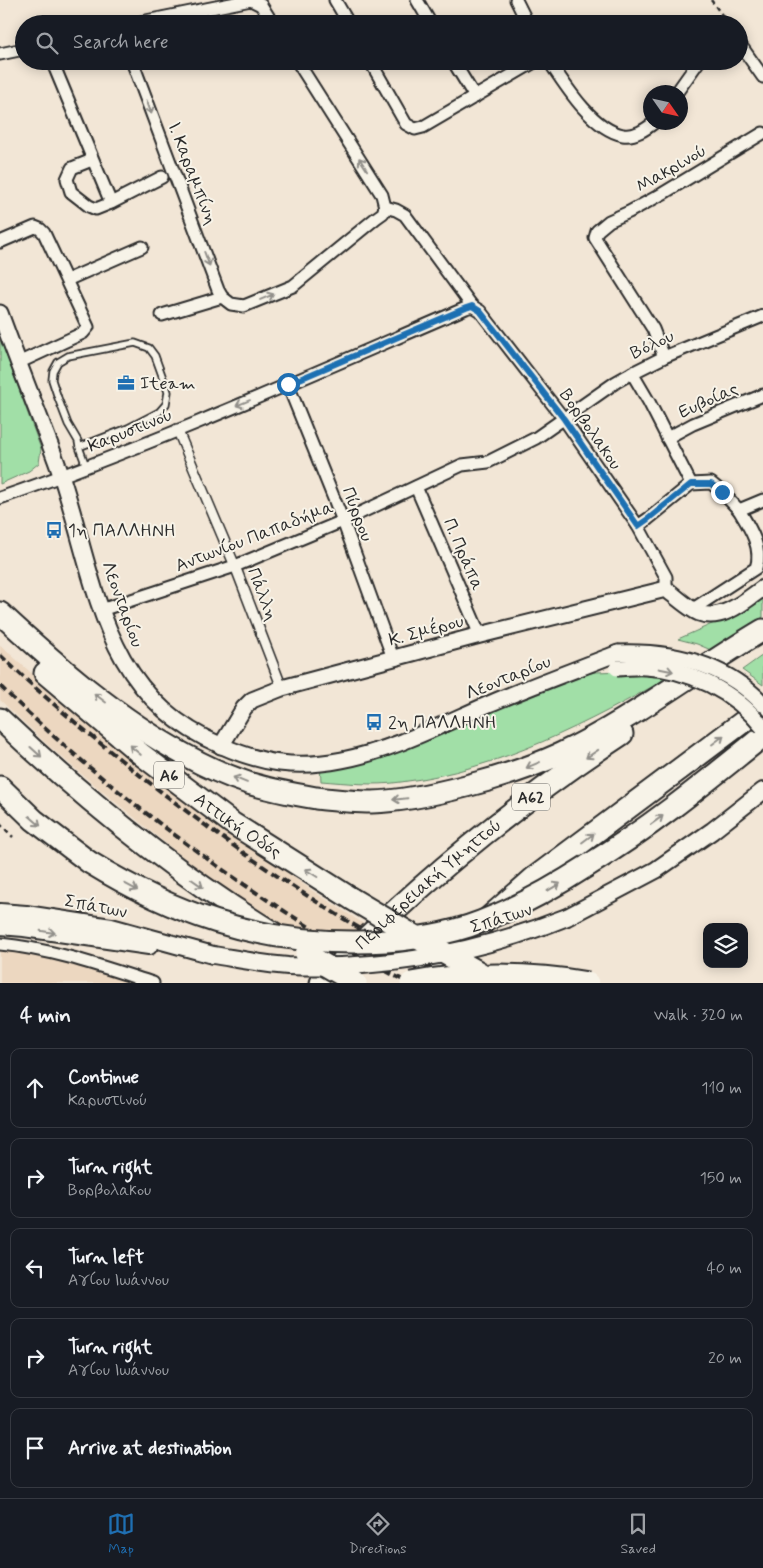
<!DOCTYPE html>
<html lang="en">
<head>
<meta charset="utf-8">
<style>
  body { margin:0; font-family:Mynerve,sans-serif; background:#242831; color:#f1f3f6 }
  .controls { position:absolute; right:15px; bottom:15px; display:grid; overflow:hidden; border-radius:10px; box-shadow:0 2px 12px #0003 }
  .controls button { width:45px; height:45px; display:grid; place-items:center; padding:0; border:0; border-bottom:1px solid #363941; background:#171b24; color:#f1f3f6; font:25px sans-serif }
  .compass { position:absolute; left:643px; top:85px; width:45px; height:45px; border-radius:50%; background:#171b24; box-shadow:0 2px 12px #0003; rotate:124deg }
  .stop { position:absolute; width:15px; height:15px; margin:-11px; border:4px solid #1f6fb2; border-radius:50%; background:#fff }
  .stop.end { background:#1f6fb2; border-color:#fff; box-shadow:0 1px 5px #0008 }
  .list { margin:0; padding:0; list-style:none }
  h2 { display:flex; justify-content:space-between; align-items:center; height:65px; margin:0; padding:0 20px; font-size:21px }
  h2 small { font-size:16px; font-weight:400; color:#9ea1a6 }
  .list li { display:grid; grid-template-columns:32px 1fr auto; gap:15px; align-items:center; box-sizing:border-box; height:80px; margin:0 10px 10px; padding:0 10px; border:1px solid #363941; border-radius:10px }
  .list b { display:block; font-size:19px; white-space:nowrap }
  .list p { margin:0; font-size:16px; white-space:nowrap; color:#9ea1a6 }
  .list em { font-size:16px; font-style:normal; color:#9ea1a6 }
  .icon { flex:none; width:28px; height:28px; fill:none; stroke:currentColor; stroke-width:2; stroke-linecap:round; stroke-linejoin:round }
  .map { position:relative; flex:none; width:763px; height:983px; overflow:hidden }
  .search { position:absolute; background:#171b24; box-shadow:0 2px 12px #0003; left:15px; right:15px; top:15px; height:55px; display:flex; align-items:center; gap:12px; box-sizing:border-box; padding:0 18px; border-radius:28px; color:#9ea1a6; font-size:19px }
  .sheet { height:515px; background:#171b24 }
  nav { display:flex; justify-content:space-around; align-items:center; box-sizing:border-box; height:70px; border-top:1px solid #363941; background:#171b24; font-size:14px; color:#9ea1a6 }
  nav a { display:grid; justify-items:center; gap:2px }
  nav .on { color:#1f6fb2 }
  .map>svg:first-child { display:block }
  .built { fill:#ecd7c0 }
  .green { fill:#a1dfa7; stroke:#668569 }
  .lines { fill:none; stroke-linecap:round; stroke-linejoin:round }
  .service-casing { stroke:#2b2b2b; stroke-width:9 }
  .pedestrian-casing { stroke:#2b2b2b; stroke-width:12 }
  .minor-casing { stroke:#2b2b2b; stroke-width:15 }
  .tertiary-casing { stroke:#2b2b2b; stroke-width:19 }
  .secondary-casing { stroke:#2b2b2b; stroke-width:20 }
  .motorway-casing { stroke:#2b2b2b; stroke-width:25 }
  .path { stroke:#2b2b2b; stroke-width:2.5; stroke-dasharray:4 4; stroke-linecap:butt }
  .service { stroke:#f7f3e8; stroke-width:5.5 }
  .pedestrian { stroke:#f7f3e8; stroke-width:9 }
  .minor { stroke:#f7f3e8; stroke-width:11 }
  .tertiary { stroke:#f7f3e8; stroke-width:15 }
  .secondary { stroke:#f7f3e8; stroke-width:16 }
  .motorway { stroke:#f7f3e8; stroke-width:21 }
  .rail { stroke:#2b2b2b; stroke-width:4; stroke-dasharray:8 4; stroke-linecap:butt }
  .tertiary-bridge-casing { stroke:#2b2b2b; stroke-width:19; stroke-linecap:butt }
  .secondary-bridge-casing { stroke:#2b2b2b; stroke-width:20; stroke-linecap:butt }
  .motorway-bridge-casing { stroke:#2b2b2b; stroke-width:25; stroke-linecap:butt }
  .tertiary-bridge { stroke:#f7f3e8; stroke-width:15 }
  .secondary-bridge { stroke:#f7f3e8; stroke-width:16 }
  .motorway-bridge { stroke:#f7f3e8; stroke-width:21 }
  .oneway { stroke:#918f8a }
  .route { stroke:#1f6fb2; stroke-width:6 }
  .labels { text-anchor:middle; stroke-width:4; stroke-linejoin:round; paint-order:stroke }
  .shield { fill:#f7f3e8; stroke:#686764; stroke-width:1 }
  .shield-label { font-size:16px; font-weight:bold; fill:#2b2b2b }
  .street-label { font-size:18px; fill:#2b2b2b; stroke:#f7f3e8 }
  .poi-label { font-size:18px; fill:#2b2b2b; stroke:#f7f3e8; text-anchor:start }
</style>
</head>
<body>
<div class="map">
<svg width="763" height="983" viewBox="0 0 763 983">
  <rect width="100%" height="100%" fill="#f2e6d6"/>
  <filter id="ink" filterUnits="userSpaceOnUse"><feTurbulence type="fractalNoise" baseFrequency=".02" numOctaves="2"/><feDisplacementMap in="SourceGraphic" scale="10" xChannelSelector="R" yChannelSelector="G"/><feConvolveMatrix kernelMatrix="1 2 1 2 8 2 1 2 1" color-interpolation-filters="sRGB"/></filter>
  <g filter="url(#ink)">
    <g class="built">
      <polygon points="0,645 75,712 186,801 313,891 378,933 284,929 237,897 175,851 86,778 50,747 0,700"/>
      <polygon points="0,949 44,955 125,981 126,983 0,983"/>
    </g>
    <g class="green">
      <polygon points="0,338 41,449 39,463 29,471 0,484"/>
      <polygon points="763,595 763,617 713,651 697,644 678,639 737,613"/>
      <polygon points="763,655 763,685 742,670"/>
      <path d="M625,671L673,675C588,723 499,770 401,782C375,786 347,783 321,781L320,765L566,678L596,672Z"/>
    </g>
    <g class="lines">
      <g class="service-casing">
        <polyline id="service" points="79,447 128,428 159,412 166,404 168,392 155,356 149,348 135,343 68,356 58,362 53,371 52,380 58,398 68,424 78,441 79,447 86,466"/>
      </g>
      <g class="pedestrian-casing">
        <polyline id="pedestrian" points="177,429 235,566 282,688"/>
      </g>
      <g class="minor-casing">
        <g id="minor">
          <polyline points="335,0 349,24"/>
          <polyline points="417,0 431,24"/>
          <polyline points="516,0 528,24"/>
          <polyline points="131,24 251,0 261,5 273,24"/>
          <polyline points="739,43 763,77"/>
          <polyline points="0,54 24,49"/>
          <polyline points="52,61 111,203"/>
          <polyline points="132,61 218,290 222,297 231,304 244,306 293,286 376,218 383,213 385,207"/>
          <polyline points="297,61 382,195 385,207"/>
          <polyline points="370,61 406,124 415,129 423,127 536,61"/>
          <polyline points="453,61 475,97"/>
          <path d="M549,61C565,85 592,129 623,135C635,137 646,129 655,122"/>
          <polyline points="677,92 699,61"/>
          <polyline points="92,160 72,168 67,179 71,192 89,206 96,209 111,203 162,177"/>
          <polyline points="385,207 396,210 405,215 472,306"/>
          <polyline points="0,242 35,227 40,229 44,233 88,327 83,333 18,363"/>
          <polyline points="67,280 142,247"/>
          <polyline points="162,315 222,297"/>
          <polyline points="664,357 653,329 595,238 597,231 609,221 629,212 662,194 763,133"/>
          <polyline points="632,373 649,402 691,484"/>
          <polyline points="288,385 343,521 393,658"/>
          <polyline points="667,438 693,424 763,395"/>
          <polyline points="416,487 480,635"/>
          <path d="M0,498C158,443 312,374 466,308L472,306L480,311L564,419L638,526L666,577V589"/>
          <polyline points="638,526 648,519 691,484 711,483 722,492 739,510 763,500"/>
          <path d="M693,609L756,568C763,548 750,528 739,510"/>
          <polyline points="101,610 235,566 343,521 462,465 488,462 536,438 616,382 632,373 664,357 763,316"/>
          <path d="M0,944C53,949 103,967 153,983"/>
        </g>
      </g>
      <g class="tertiary-casing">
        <g id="tertiary">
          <path d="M0,313C13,349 27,385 41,421C48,440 56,459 62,478C97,585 103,695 220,745C262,764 297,769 342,760C393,750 441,725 489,704C531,686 575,670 618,653"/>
          <path d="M221,746L244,708L252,700L282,688L480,635L666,589C675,596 689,609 699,613C722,622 746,600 763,588"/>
        </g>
      </g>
      <g class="secondary-casing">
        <g id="secondary">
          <polyline points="0,912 26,914 111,927 213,955"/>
          <polyline points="567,917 656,870 712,831 763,791"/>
          <polyline points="0,926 24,928 149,946"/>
        </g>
      </g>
      <g class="motorway-casing">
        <g id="motorway">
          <path d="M0,613C57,666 117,718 185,755C205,766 227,776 248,783C271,790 293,794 316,798C334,800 354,802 372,802C404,801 435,794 466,786C498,778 529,768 560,754C632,720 695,670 763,630"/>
          <path id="s1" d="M45,673L142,755L232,823L352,899"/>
          <path d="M0,719C84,799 175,873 275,934"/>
          <polyline points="0,787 34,820 89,862"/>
          <path d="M587,866C650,828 706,782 763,736"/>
          <path id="s2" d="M321,983C412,889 512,806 622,734"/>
          <polyline points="418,983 459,944 534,878 763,707"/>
        </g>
      </g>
      <g class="path">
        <polyline points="711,0 722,15 725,24"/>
        <polyline points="0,824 13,837"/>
      </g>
      <use href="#service" class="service"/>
      <use href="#pedestrian" class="pedestrian"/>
      <use href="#minor" class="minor"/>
      <use href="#tertiary" class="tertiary"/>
      <use href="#secondary" class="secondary"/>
      <use href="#motorway" class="motorway"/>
      <g class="rail">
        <path d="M0,655C38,692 79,726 121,760C226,845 338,922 459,983"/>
        <path d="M0,686C84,768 177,841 275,905C318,933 363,960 409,983"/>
      </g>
      <g class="tertiary-bridge-casing">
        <g id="tertiary-bridge">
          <path d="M618,653C673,651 724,663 763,704"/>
          <path d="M617,668C626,668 636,666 645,667C690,669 735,692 763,727"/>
        </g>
      </g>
      <g class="secondary-bridge-casing">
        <path id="secondary-bridge" d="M213,955C238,959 263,964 288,966C385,970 477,953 567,917"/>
      </g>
      <g class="motorway-bridge-casing">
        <g id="motorway-bridge">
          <path d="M89,862C174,914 254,942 354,942C393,942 432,938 469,926C512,911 550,890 587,866"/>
          <polyline points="352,899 416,937 480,973"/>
          <polyline points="306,954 356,983"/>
          <path d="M411,983C470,972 530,973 588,983"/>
        </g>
      </g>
      <use href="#tertiary-bridge" class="tertiary-bridge"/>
      <use href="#secondary-bridge" class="secondary-bridge"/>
      <use href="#motorway-bridge" class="motorway-bridge"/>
    </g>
    <defs><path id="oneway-shaft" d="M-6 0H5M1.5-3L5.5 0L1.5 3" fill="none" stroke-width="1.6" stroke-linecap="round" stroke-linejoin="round" transform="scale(1.25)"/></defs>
    <g class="oneway">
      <use href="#oneway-shaft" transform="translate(149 107) rotate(70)"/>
      <use href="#oneway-shaft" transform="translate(363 164) rotate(-123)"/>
      <use href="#oneway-shaft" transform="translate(207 259) rotate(69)"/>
      <use href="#oneway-shaft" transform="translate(267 297) rotate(-23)"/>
      <use href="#oneway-shaft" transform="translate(243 403) rotate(158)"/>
      <use href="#oneway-shaft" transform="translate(666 670) rotate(11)"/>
      <use href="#oneway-shaft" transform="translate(100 698) rotate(-143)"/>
      <use href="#oneway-shaft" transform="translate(718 740) rotate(-37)"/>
      <use href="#oneway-shaft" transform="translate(135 750) rotate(-140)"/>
      <use href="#oneway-shaft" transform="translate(36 752) rotate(42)"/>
      <use href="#oneway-shaft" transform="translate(592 754) rotate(146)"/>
      <use href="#oneway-shaft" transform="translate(533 765) rotate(157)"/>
      <use href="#oneway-shaft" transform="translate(240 780) rotate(-158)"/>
      <use href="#oneway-shaft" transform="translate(400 799) rotate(174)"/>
      <use href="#oneway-shaft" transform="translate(657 820) rotate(-36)"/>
      <use href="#oneway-shaft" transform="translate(35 821) rotate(41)"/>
      <use href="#oneway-shaft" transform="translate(588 838) rotate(-37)"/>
      <use href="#oneway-shaft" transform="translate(311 873) rotate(-148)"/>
      <use href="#oneway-shaft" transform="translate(197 883) rotate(35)"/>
      <use href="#oneway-shaft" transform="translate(131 887) rotate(28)"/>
      <use href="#oneway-shaft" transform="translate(554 887) rotate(-31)"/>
      <use href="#oneway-shaft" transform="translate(48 932) rotate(9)"/>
    </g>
  </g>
  <g class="lines" filter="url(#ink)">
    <polyline class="route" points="288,384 466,308 472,306 480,311 564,419 638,526 648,519 691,484 711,484 722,492"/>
  </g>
  <defs>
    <g id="office-bare" transform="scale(1.35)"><path d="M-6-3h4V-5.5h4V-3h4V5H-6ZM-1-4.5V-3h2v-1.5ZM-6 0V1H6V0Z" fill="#1f6fb2" stroke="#f7f3e8" stroke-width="2.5" paint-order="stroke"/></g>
    <g id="bus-bare" transform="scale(1.35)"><path d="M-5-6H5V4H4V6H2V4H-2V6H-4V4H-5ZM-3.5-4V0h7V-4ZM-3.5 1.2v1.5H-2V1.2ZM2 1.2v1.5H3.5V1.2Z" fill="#1f6fb2" stroke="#f7f3e8" stroke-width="2.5" paint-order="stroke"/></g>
  </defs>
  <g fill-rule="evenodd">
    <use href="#office-bare" x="126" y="383"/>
    <use href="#bus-bare" x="54" y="530"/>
    <use href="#bus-bare" x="374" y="722"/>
  </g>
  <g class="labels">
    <g class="shield">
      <rect x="154" y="761.5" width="30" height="27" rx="4"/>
      <rect x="512" y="783.5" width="38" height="27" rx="4"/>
    </g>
    <g class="shield-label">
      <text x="169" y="781">Α6</text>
      <text x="531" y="803">Α62</text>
    </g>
    <g class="street-label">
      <text transform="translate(671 168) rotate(-30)" y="6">Μακρινού</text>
      <text transform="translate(193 173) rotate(69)" y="6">Ι. Καραμπίνη</text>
      <text transform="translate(652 344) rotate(-25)" y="6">Βόλου</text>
      <text transform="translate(708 400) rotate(-24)" y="6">Ευβοίας</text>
      <text transform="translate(591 429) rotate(55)" y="6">Βορβολακου</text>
      <text transform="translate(130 430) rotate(-22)" y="6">Καρυστινού</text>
      <text transform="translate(358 514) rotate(69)" y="6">Πύρρου</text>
      <text transform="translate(254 536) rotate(-21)" y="6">Αντωνίου Παπαδήμα</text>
      <text transform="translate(464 554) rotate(67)" y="6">Π. Πράπα</text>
      <text transform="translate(263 594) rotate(69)" y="6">Πάλλη</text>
      <text transform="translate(123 604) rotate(70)" y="6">Λεονταρίου</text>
      <text transform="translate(426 630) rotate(-15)" y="6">Κ. Σμέρου</text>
      <text transform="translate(508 677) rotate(-22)" y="6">Λεονταρίου</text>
      <text dy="6" stroke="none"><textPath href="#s1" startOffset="246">Αττική Οδός</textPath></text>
      <text dy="6" stroke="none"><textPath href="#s2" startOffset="146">Περιφερειακή Υμηττού</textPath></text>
      <text transform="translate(96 906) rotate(11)" y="6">Σπάτων</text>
      <text transform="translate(501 918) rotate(-17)" y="6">Σπάτων</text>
    </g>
    <g class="poi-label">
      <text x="140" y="389">Iteam</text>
      <text x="68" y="536">1η ΠΑΛΛΗΝΗ</text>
      <text x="388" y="728">2η ΠΑΛΛΗΝΗ</text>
    </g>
  </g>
</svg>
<div class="controls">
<button><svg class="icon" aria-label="layers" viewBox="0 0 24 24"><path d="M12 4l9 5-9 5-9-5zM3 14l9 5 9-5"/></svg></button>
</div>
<svg class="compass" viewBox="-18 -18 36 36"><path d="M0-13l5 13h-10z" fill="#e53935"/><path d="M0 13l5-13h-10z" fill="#9ea1a6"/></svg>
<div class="stop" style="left:288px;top:384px"></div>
<div class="stop end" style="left:722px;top:492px"></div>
<div class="search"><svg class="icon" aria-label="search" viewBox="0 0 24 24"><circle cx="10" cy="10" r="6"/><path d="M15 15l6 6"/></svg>Search here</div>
</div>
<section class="sheet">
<h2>4 min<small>Walk · 320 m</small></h2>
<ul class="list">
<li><svg class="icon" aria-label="ahead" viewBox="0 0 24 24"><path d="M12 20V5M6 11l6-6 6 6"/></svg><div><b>Continue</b><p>Καρυστινού</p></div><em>110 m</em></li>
<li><svg class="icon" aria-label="right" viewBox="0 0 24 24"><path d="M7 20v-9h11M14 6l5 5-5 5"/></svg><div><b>Turn right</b><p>Βορβολακου</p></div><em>150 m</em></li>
<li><svg class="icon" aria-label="left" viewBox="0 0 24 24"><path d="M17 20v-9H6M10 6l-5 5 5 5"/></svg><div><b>Turn left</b><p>Αγίου Ιωάννου</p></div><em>40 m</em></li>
<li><svg class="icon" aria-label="right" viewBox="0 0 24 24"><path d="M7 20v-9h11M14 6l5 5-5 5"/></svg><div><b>Turn right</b><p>Αγίου Ιωάννου</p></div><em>20 m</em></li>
<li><svg class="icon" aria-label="arrive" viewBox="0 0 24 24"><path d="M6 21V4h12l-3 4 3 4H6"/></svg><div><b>Arrive at destination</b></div></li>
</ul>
</section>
<nav>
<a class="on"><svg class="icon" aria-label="map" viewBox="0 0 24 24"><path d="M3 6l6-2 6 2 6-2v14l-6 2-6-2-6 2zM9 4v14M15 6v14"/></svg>Map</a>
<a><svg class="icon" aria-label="directions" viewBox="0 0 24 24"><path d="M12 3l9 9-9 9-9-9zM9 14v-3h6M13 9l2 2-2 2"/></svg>Directions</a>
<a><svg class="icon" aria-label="saved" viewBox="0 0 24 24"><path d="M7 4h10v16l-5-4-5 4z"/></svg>Saved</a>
</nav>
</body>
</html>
